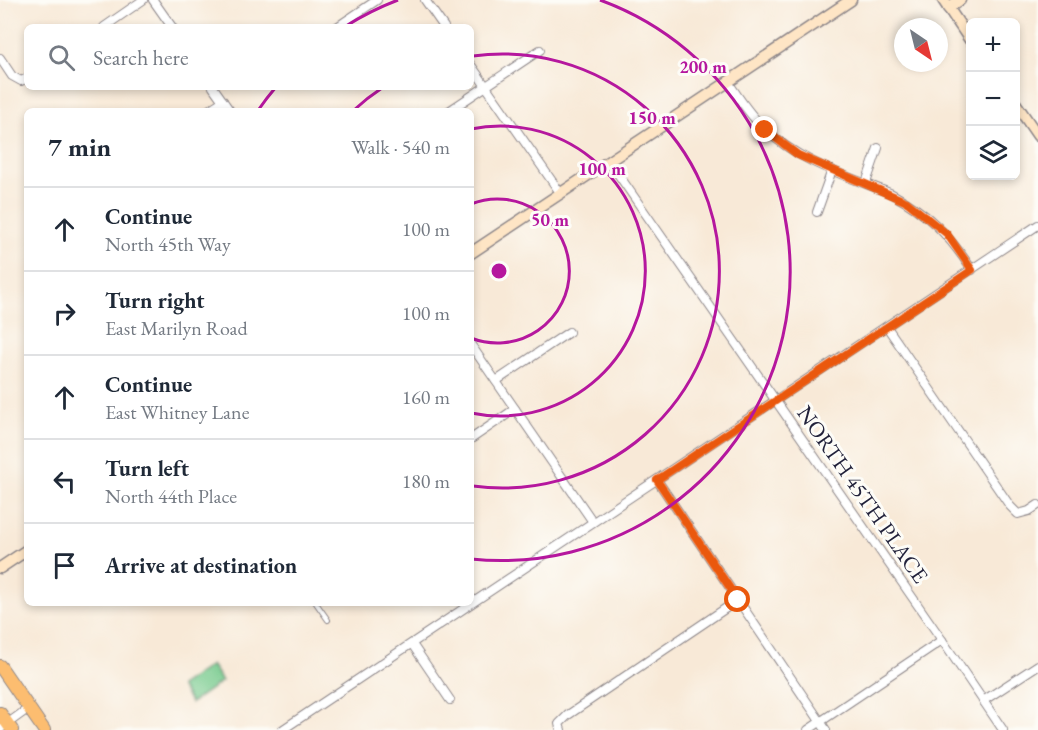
<!DOCTYPE html>
<html lang="en">
<head>
<meta charset="utf-8">
<style>
  body { margin:0; font-family:"EB Garamond",serif; background:#f6f6f7; color:#1f2937 }
  .controls { position:absolute; right:18px; top:18px; display:grid; overflow:hidden; border-radius:9px; box-shadow:0 3px 9px #0003 }
  .controls button { width:54px; height:54px; display:grid; place-items:center; padding:0; border:0; border-bottom:2px solid #e0e1e3; background:#fff; color:#1f2937; font:30px sans-serif }
  .compass { position:absolute; left:894px; top:18px; width:54px; height:54px; border-radius:50%; background:#fff; box-shadow:0 3px 9px #0003; rotate:145deg }
  .stop { position:absolute; width:18px; height:18px; margin:-14px; border:4px solid #ea580c; border-radius:50%; background:#fff }
  .stop.end { background:#ea580c; border-color:#fff; box-shadow:0 2px 6px #0008 }
  .list { margin:0; padding:0; list-style:none }
  h2 { display:flex; justify-content:space-between; align-items:center; height:78px; margin:0; padding:0 24px; font-size:26px }
  h2 small { font-size:20px; font-weight:400; color:#747a83 }
  .list li { display:grid; grid-template-columns:39px 1fr auto; gap:18px; align-items:center; box-sizing:border-box; height:84px; padding:0 24px; border-top:2px solid #e0e1e3 }
  .list b { display:block; font-size:22px; white-space:nowrap }
  .list p { margin:0; font-size:20px; white-space:nowrap; color:#747a83 }
  .list em { font-size:20px; font-style:normal; color:#747a83 }
  .icon { flex:none; width:33px; height:33px; fill:none; stroke:currentColor; stroke-width:2; stroke-linecap:round; stroke-linejoin:round }
  .map { position:relative; flex:none; width:1038px; height:730px; overflow:hidden }
  .search { position:absolute; background:#fff; box-shadow:0 3px 9px #0003; left:24px; top:24px; width:450px; height:66px; display:flex; align-items:center; gap:15px; box-sizing:border-box; padding:0 21px; border-radius:9px; color:#747a83; font-size:22px }
  .panel { position:absolute; background:#fff; box-shadow:0 3px 9px #0003; left:24px; top:108px; width:450px; height:498px; border-radius:9px }
  .map>svg:first-child { display:block }
  .green { fill:#77ca8d; stroke:#4c7664; stroke-width:1.5 }
  .lines { fill:none; stroke-linecap:round; stroke-linejoin:round }
  .lane-casing { stroke:#8d8689; stroke-width:6 }
  .street-casing { stroke:#8d8689; stroke-width:10 }
  .secondary-casing { stroke:#8d8689; stroke-width:13 }
  .primary-casing { stroke:#8d8689; stroke-width:14 }
  .lane { stroke:#fff; stroke-width:4 }
  .street { stroke:#fff; stroke-width:8 }
  .secondary { stroke:#fee5c5; stroke-width:10 }
  .primary { stroke:#fcbd6f; stroke-width:12 }
  .route { stroke:#ea580c; stroke-width:8 }
  .ring { fill:none; stroke:#b5179e; stroke-width:3 }
  .labels { text-anchor:middle; stroke-width:6; stroke-linejoin:round; paint-order:stroke }
  .street-label { font-size:22px; fill:#22223b; stroke:#fdfcf7 }
  .centre { fill:#b5179e; stroke:#fdfcf7; stroke-width:3 }
  .ring-label { font-size:18px; text-anchor:middle; font-weight:bold; fill:#b5179e; stroke:#fdfcf7; stroke-width:6; stroke-linejoin:round; paint-order:stroke }
</style>
</head>
<body>
<div class="map">
<svg width="1038" height="730" viewBox="0 0 1038 730">
  <rect width="100%" height="100%" fill="#fdfcf7"/>
  <filter id="ink" filterUnits="userSpaceOnUse"><feTurbulence type="fractalNoise" baseFrequency=".0167" numOctaves="2"/><feDisplacementMap in="SourceGraphic" scale="12" xChannelSelector="R" yChannelSelector="G"/><feConvolveMatrix kernelMatrix="1 2 1 2 8 2 1 2 1" color-interpolation-filters="sRGB"/></filter>
  <filter id="wash" filterUnits="userSpaceOnUse"><feTurbulence type="fractalNoise" baseFrequency=".008" numOctaves="4" result="noise"/><feDisplacementMap in="SourceGraphic" scale="24" xChannelSelector="R" yChannelSelector="G"/><feGaussianBlur stdDeviation="1.35" result="paint"/><feColorMatrix in="noise" values="0 0 0 0 0 0 0 0 0 0 0 0 0 0 0 0 0 1.4 0 .05"/><feComposite in="paint" operator="in"/></filter>
  <g filter="url(#wash)">
    <rect width="100%" height="100%" fill="#f8e9d7"/>
    <polygon class="green" points="211,665 222,681 191,703 180,686"/>
  </g>
  <g filter="url(#ink)">
    <g class="lines">
      <g class="lane-casing">
        <polyline id="lane" points="316,603 328,620"/>
      </g>
      <g class="street-casing">
        <g id="street">
          <polyline points="153,0 172,27"/>
          <polyline points="425,0 444,27"/>
          <polyline points="104,27 143,0"/>
          <polyline points="337,27 377,0"/>
          <polyline points="0,58 12,76 21,81 27,78"/>
          <polyline points="471,65 561,194"/>
          <path d="M728,82C739,98 750,116 765,129C800,163 848,176 892,194C929,214 949,235 972,270"/>
          <polyline points="213,87 230,111"/>
          <polyline points="207,111 223,101"/>
          <polyline points="449,111 540,50"/>
          <polyline points="609,161 942,640 1003,730"/>
          <polyline points="866,183 878,148"/>
          <polyline points="817,212 832,170"/>
          <polyline points="887,327 1010,506 1018,514 1029,511 1038,505"/>
          <polyline points="471,345 593,522"/>
          <polyline points="496,381 569,332"/>
          <polyline points="471,439 515,409"/>
          <polyline points="657,480 826,730"/>
          <polyline points="412,644 450,700"/>
          <polyline points="983,701 1038,665"/>
          <polyline points="0,729 29,708"/>
          <polyline points="282,730 1038,225"/>
          <polyline points="561,730 559,724 568,715 738,600"/>
          <polyline points="808,730 942,640"/>
        </g>
      </g>
      <g class="secondary-casing">
        <g id="secondary">
          <polyline points="943,0 970,40"/>
          <polyline points="948,8 960,0"/>
          <polyline points="1016,104 1038,136"/>
          <polyline points="471,253 851,0"/>
          <polyline points="0,568 27,550"/>
        </g>
      </g>
      <g class="primary-casing">
        <g id="primary">
          <polyline points="0,666 44,730"/>
          <polyline points="0,713 12,730"/>
        </g>
      </g>
      <use href="#lane" class="lane"/>
      <use href="#street" class="street"/>
      <use href="#secondary" class="secondary"/>
      <use href="#primary" class="primary"/>
    </g>
  </g>
  <g class="lines" filter="url(#ink)">
    <polyline class="route" points="738,600 657,480 972,270 947,234 907,202 798,155 765,130"/>
  </g>
  <g class="ring">
    <path d="M471 204A72 72 0 1 1 471 338"/>
    <path d="M471 129A145 145 0 1 1 471 413"/>
    <path d="M354 110A217 217 0 0 1 382 88M473 56A217 217 0 1 1 473 486"/>
    <path d="M259 109A289 289 0 0 1 276 87M346 26A289 289 0 0 1 398 0M600 0A289 289 0 0 1 471 559"/>
  </g>
  <g class="labels">
    <g class="street-label">
      <text transform="translate(863 494) rotate(55)" y="8">NORTH 45TH PLACE</text>
    </g>
  </g>
  <circle cx="499" cy="271" r="9" class="centre"/>
  <g class="ring-label">
    <text x="703" y="73">200 m</text>
    <text x="652" y="124">150 m</text>
    <text x="602" y="175">100 m</text>
    <text x="550" y="226">50 m</text>
  </g>
</svg>
<div class="controls">
<button>+</button>
<button>−</button>
<button><svg class="icon" aria-label="layers" viewBox="0 0 24 24"><path d="M12 4l9 5-9 5-9-5zM3 14l9 5 9-5"/></svg></button>
</div>
<svg class="compass" viewBox="-18 -18 36 36"><path d="M0-13l5 13h-10z" fill="#e53935"/><path d="M0 13l5-13h-10z" fill="#747a83"/></svg>
<div class="stop" style="left:738px;top:600px"></div>
<div class="stop end" style="left:765px;top:130px"></div>
<div class="search"><svg class="icon" aria-label="search" viewBox="0 0 24 24"><circle cx="10" cy="10" r="6"/><path d="M15 15l6 6"/></svg>Search here</div>
<section class="panel">
<h2>7 min<small>Walk · 540 m</small></h2>
<ul class="list">
<li><svg class="icon" aria-label="ahead" viewBox="0 0 24 24"><path d="M12 20V5M6 11l6-6 6 6"/></svg><div><b>Continue</b><p>North 45th Way</p></div><em>100 m</em></li>
<li><svg class="icon" aria-label="right" viewBox="0 0 24 24"><path d="M7 20v-9h11M14 6l5 5-5 5"/></svg><div><b>Turn right</b><p>East Marilyn Road</p></div><em>100 m</em></li>
<li><svg class="icon" aria-label="ahead" viewBox="0 0 24 24"><path d="M12 20V5M6 11l6-6 6 6"/></svg><div><b>Continue</b><p>East Whitney Lane</p></div><em>160 m</em></li>
<li><svg class="icon" aria-label="left" viewBox="0 0 24 24"><path d="M17 20v-9H6M10 6l-5 5 5 5"/></svg><div><b>Turn left</b><p>North 44th Place</p></div><em>180 m</em></li>
<li><svg class="icon" aria-label="arrive" viewBox="0 0 24 24"><path d="M6 21V4h12l-3 4 3 4H6"/></svg><div><b>Arrive at destination</b></div></li>
</ul>
</section>
</div>
</body>
</html>
